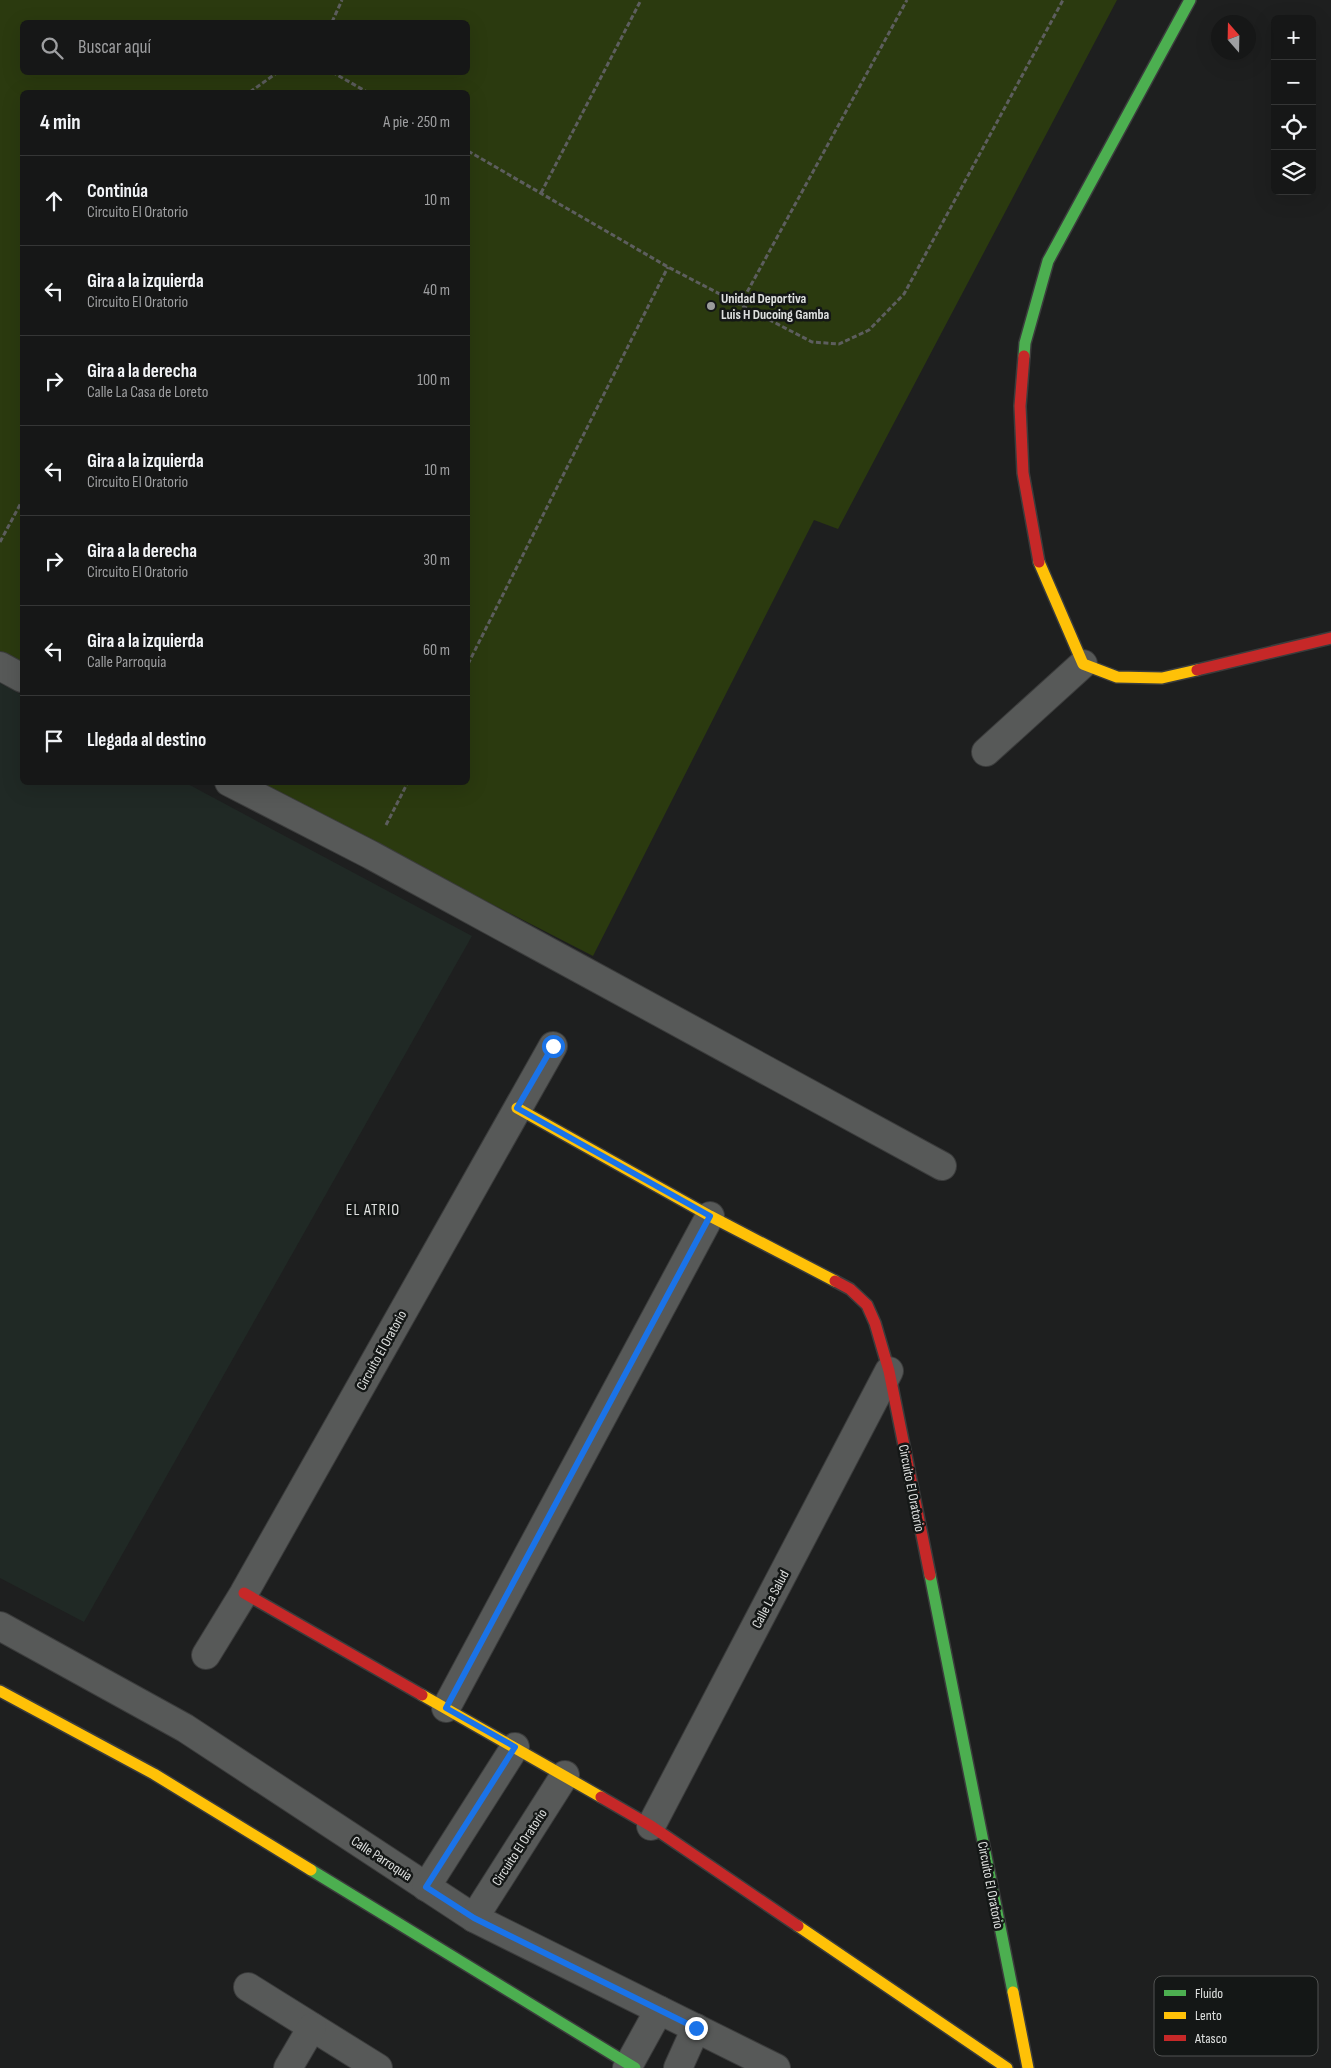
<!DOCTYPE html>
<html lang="es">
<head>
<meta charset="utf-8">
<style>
  body { margin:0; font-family:"Sofia Sans Condensed",sans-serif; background:#232424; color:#f1f3f6 }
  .controls { position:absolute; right:15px; top:15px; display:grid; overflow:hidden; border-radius:8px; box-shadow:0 5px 20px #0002 }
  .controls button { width:45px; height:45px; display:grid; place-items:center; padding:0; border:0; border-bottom:1px solid #353636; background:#161717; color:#f1f3f6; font:25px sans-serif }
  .compass { position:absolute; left:1211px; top:15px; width:45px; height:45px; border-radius:50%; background:#161717; box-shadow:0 5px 20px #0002; rotate:340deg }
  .stop { position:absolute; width:15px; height:15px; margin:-11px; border:4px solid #1a73e8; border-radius:50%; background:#fff }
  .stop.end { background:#1a73e8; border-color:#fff; box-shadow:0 1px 5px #0008 }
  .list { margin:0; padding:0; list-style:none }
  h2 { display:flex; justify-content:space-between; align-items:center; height:65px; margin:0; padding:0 20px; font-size:21px }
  h2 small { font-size:16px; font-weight:400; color:#9e9fa1 }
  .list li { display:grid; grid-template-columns:32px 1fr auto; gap:15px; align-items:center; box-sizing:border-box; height:90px; padding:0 20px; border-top:1px solid #353636 }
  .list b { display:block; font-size:19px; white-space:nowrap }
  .list p { margin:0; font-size:16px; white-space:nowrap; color:#9e9fa1 }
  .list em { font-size:16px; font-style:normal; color:#9e9fa1 }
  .icon { flex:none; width:28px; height:28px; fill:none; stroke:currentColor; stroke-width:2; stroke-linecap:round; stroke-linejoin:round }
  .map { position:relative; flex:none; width:1331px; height:2068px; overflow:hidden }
  .search { position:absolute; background:#161717; box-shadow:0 5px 20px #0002; left:20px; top:20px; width:450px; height:55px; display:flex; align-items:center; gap:12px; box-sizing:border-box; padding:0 18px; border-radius:8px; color:#9e9fa1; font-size:19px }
  .panel { position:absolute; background:#161717; box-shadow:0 5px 20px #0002; left:20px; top:90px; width:450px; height:695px; border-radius:8px }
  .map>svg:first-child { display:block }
  .built { fill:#202925 }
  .green { fill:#2b3a0f; fill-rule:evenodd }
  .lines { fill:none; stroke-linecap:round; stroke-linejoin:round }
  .street-casing { stroke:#3b3c3c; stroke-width:30 }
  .fast-casing { stroke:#3b3c3c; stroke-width:14 }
  .slow-casing { stroke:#3b3c3c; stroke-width:14 }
  .jam-casing { stroke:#3b3c3c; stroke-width:14 }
  .path { stroke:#5d5e5e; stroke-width:3; stroke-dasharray:5 2.5; stroke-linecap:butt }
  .street { stroke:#575958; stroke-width:28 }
  .fast { stroke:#4caf50; stroke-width:11 }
  .slow { stroke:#ffc107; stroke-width:11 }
  .jam { stroke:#c62828; stroke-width:11 }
  .route { stroke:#1a73e8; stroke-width:6 }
  .poi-dot { fill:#9b9c9c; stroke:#141716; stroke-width:2 }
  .labels { text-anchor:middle; stroke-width:5; stroke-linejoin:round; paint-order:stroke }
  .poi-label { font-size:14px; font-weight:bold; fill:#dee0df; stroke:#141716; text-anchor:start }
  .street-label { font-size:14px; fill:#dee0df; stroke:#141716 }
  .quarter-label { font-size:16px; letter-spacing:1px; fill:#dee0df; stroke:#141716 }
  .key { fill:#141716; stroke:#515352; stroke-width:1 }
  .key-label { font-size:14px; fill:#dee0df }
</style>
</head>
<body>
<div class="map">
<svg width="1331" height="2068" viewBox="0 0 1331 2068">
  <rect width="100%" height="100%" fill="#1e1f1f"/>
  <polygon class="built" points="0,683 22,695 22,782 186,783 472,936 84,1622 0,1578"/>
  <path class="green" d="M0,0H1117L838,529L814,520L593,956L256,783L468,782V92H22V663L0,651ZM22,22H468V72H22Z"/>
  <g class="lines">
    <g class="street-casing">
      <g id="street">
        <polyline points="0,666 22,678"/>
        <polyline points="986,752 1083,664"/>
        <polyline points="229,782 371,855 942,1166"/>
        <polyline points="0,1626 185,1728 474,1918 776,2068"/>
        <polyline points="206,1655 244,1593 553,1046"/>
        <polyline points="446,1708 710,1216"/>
        <polyline points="651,1826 889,1371"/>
        <polyline points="426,1887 515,1747"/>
        <polyline points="474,1918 565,1775"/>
        <polyline points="248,1987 378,2068"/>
        <polyline points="288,2068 312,2027"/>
        <polyline points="627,2068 659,2010"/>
        <polyline points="678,2068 696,2028"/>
      </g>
    </g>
    <g class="fast-casing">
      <g id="fast">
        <polyline points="1024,356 1025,343 1048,261 1190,0"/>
        <polyline points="930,1575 1013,1992"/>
        <polyline points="311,1870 635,2068"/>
      </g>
    </g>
    <g class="slow-casing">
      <g id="slow">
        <polyline points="1039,562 1083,664 1117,677 1162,678 1197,670"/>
        <polyline points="517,1108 710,1216 835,1281"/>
        <polyline points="0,1691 154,1774 311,1870"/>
        <polyline points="422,1695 601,1797"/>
        <polyline points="798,1926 1007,2068"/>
        <polyline points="1013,1992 1028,2068"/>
      </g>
    </g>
    <g class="jam-casing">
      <g id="jam">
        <polyline points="1024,356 1020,406 1023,473 1039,562"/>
        <polyline points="1197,670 1331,638"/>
        <polyline points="835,1281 850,1289 867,1305 875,1323 889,1371 930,1575"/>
        <polyline points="244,1593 422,1695"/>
        <polyline points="601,1797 651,1826 798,1926"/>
      </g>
    </g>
    <g class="path">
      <polyline points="332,22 342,0"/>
      <polyline points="332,72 367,92"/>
      <polyline points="250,92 278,72"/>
      <polyline points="468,151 668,267 812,342 839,344 869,330 904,294 1063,0"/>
      <polyline points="541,193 641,0"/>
      <polyline points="740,305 907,0"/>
      <polyline points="0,542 22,501"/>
      <polyline points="468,664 668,267"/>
      <polyline points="386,825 408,782"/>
    </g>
    <use href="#street" class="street"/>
    <use href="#fast" class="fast"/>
    <use href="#slow" class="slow"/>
    <use href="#jam" class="jam"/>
  </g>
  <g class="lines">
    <polyline class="route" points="553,1046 517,1108 710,1216 446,1708 515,1747 426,1887 474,1918 696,2028"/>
  </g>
  <circle class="poi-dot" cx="711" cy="306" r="5"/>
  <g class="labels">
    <g class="poi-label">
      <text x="721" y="303">Unidad Deportiva<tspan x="721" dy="16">Luis H Ducoing Gamba</tspan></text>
    </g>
    <g class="street-label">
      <text transform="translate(381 1350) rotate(-61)" y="5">Circuito El Oratorio</text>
      <text transform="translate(912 1488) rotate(79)" y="5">Circuito El Oratorio</text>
      <text transform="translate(770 1599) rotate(-62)" y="5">Calle La Salud</text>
      <text transform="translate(519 1847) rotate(-57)" y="5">Circuito El Oratorio</text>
      <text transform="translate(382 1858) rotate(33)" y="5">Calle Parroquia</text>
      <text transform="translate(991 1885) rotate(79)" y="5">Circuito El Oratorio</text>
    </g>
    <g class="quarter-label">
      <text x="373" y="1215">EL ATRIO</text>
    </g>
  </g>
  <rect x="1154" y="1976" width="164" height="80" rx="8" class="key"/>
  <rect x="1164" y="1990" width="22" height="6" fill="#4caf50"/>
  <rect x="1164" y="2012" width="22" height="7" fill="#ffc107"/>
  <rect x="1164" y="2035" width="22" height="6" fill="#c62828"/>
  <g class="key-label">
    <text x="1195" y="1998">Fluido</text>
    <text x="1195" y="2020">Lento</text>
    <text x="1195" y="2043">Atasco</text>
  </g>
</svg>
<div class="controls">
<button>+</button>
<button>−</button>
<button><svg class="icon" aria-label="locate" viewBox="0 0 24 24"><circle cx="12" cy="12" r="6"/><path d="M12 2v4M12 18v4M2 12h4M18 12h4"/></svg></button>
<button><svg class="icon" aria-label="layers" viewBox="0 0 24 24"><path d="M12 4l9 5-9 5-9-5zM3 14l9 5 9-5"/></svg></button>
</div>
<svg class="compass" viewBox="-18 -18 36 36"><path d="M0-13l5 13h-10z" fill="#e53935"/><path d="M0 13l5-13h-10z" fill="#9e9fa1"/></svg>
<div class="stop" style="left:553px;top:1046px"></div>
<div class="stop end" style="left:696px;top:2028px"></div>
<div class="search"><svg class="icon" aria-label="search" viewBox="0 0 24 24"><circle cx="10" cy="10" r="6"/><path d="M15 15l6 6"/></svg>Buscar aquí</div>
<section class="panel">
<h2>4 min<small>A pie · 250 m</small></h2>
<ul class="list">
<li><svg class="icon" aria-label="ahead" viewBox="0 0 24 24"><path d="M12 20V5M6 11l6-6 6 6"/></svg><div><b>Continúa</b><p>Circuito El Oratorio</p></div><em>10 m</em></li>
<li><svg class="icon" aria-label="left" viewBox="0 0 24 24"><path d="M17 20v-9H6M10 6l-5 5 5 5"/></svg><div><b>Gira a la izquierda</b><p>Circuito El Oratorio</p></div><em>40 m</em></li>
<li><svg class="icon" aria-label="right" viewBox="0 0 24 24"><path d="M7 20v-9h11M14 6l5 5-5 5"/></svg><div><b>Gira a la derecha</b><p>Calle La Casa de Loreto</p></div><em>100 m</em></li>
<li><svg class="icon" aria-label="left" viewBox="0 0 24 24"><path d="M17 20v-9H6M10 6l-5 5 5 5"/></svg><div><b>Gira a la izquierda</b><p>Circuito El Oratorio</p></div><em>10 m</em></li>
<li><svg class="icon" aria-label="right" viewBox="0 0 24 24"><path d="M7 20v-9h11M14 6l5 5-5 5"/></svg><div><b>Gira a la derecha</b><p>Circuito El Oratorio</p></div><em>30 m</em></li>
<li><svg class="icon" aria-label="left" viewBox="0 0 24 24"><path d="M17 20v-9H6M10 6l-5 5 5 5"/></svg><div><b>Gira a la izquierda</b><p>Calle Parroquia</p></div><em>60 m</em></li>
<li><svg class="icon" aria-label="arrive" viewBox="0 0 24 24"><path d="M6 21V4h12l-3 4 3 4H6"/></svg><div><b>Llegada al destino</b></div></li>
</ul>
</section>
</div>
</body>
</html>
